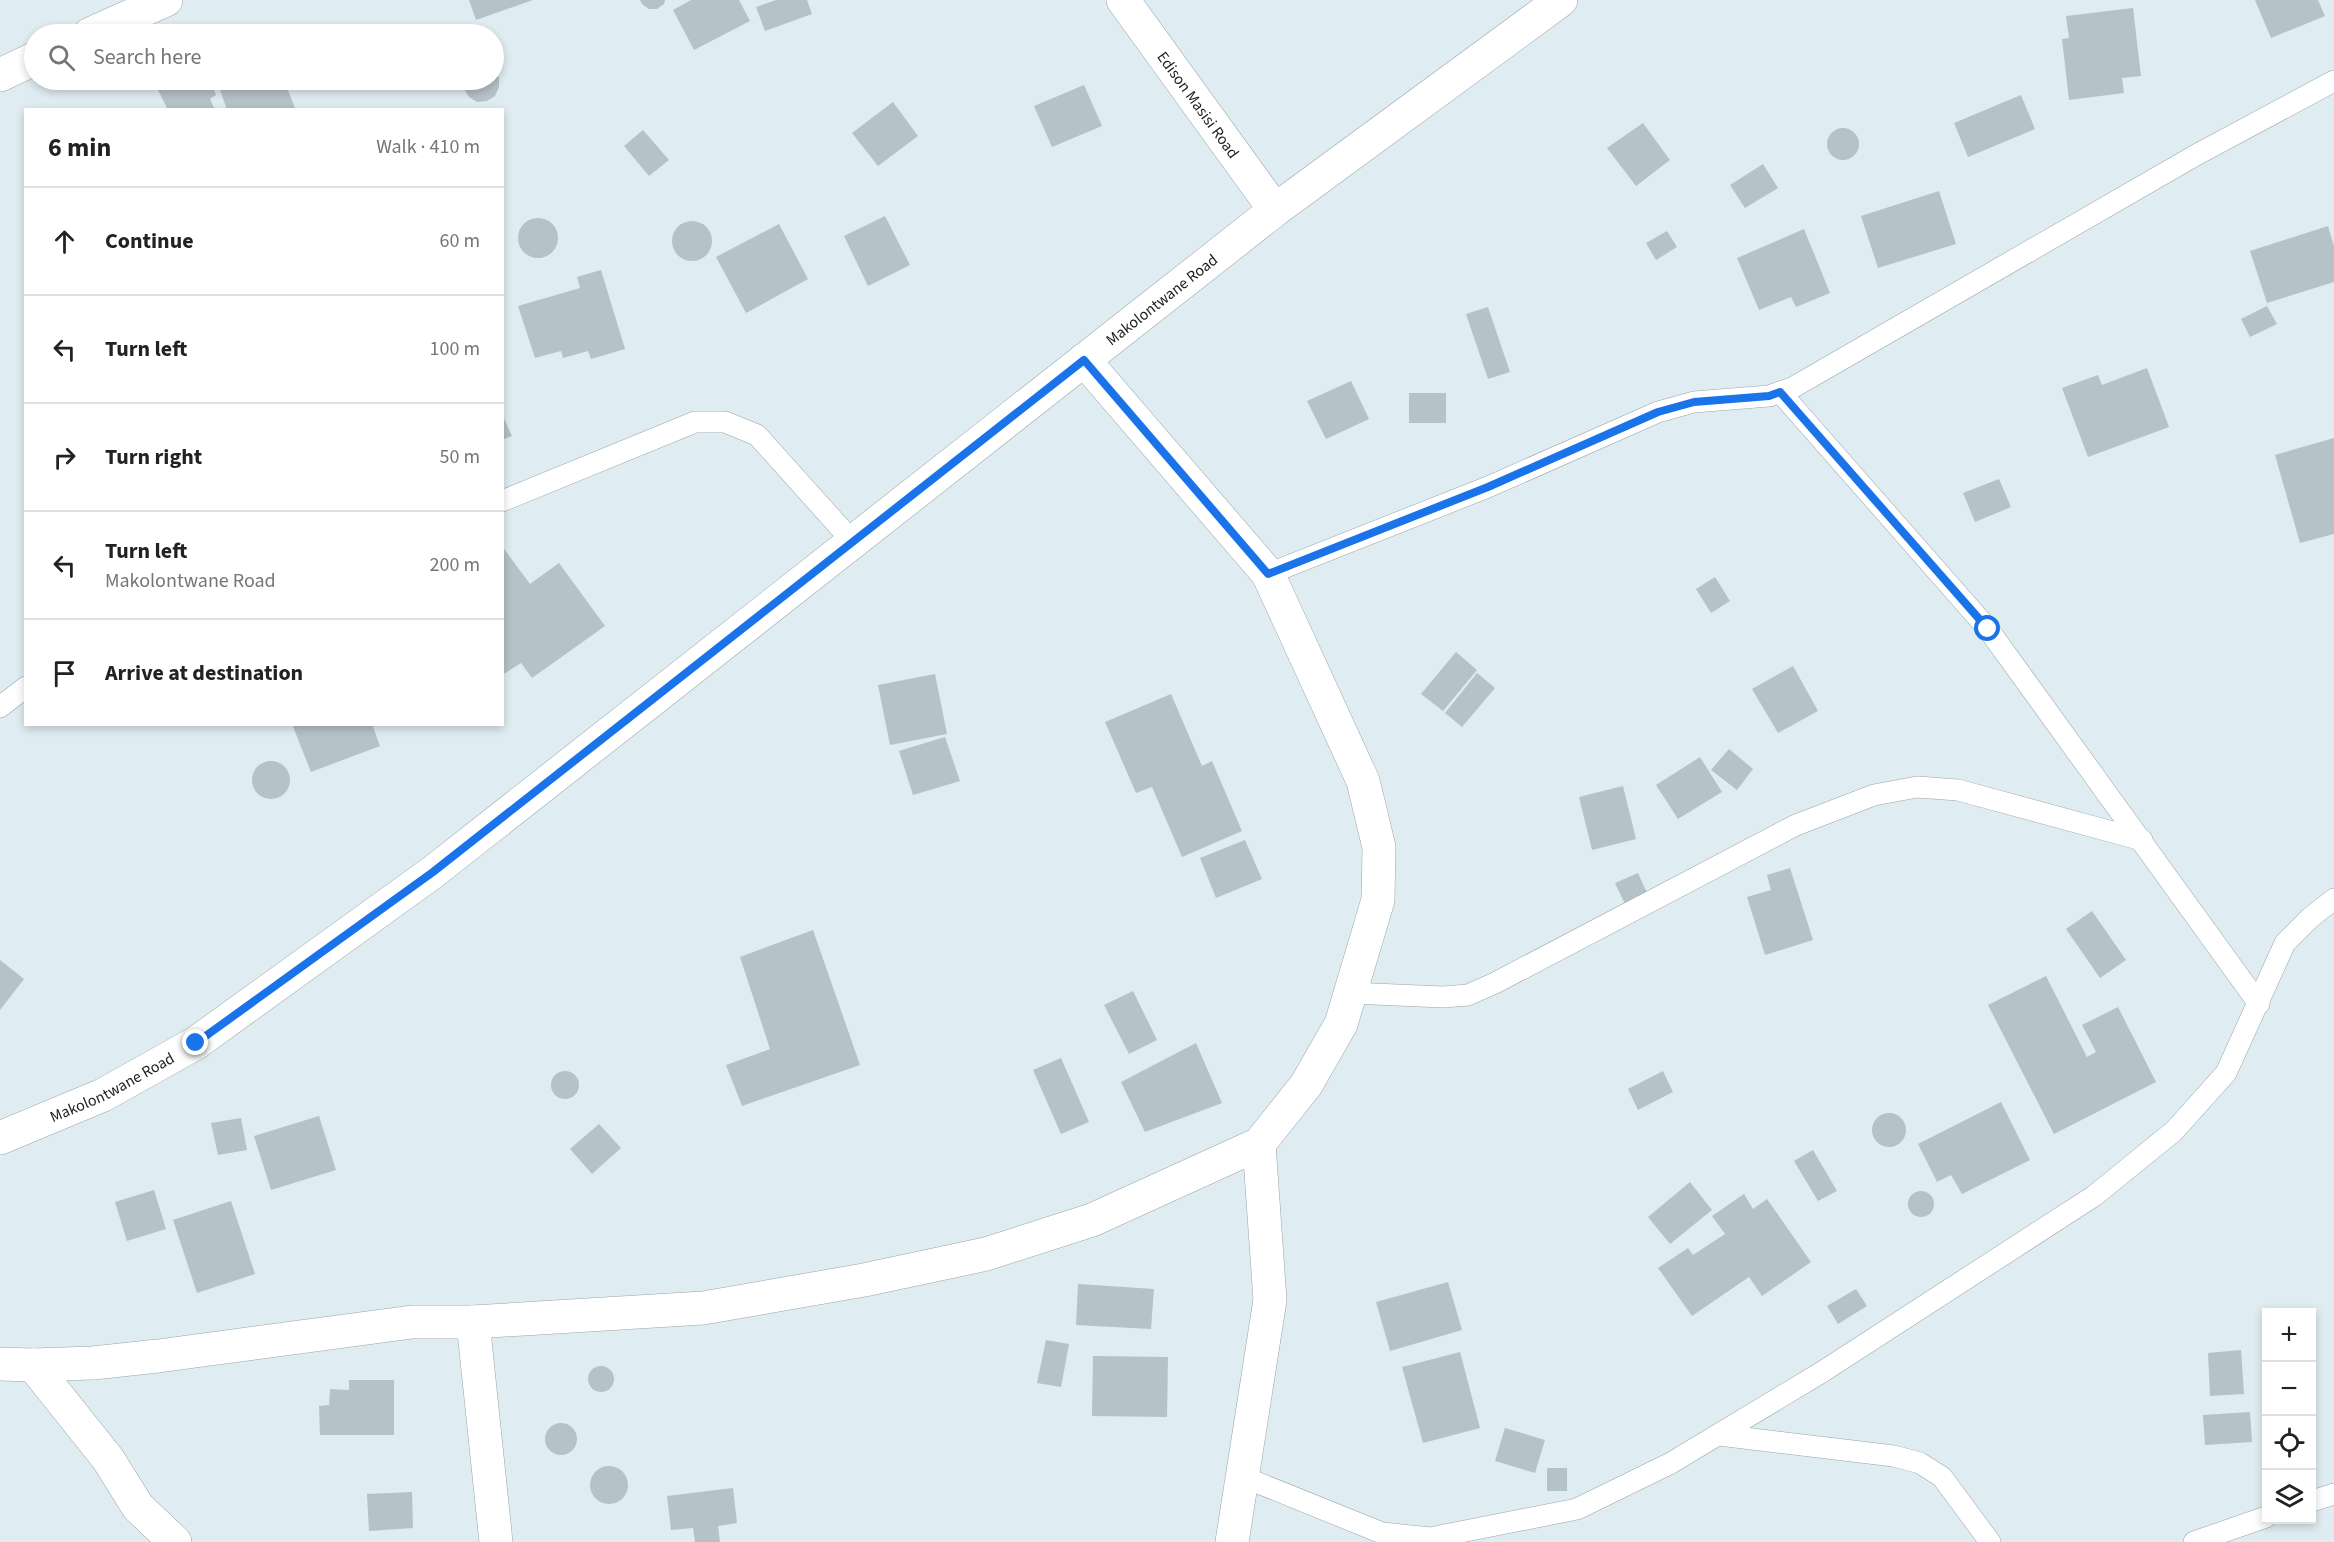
<!DOCTYPE html>
<html lang="en">
<head>
<meta charset="utf-8">
<style>
  body { margin:0; font-family:"Source Sans 3",sans-serif; background:#f2f2f2; color:#222 }
  .controls { position:absolute; right:18px; bottom:18px; display:grid; overflow:hidden; border-radius:0px; box-shadow:0 3px 9px #0003 }
  .controls button { width:54px; height:54px; display:grid; place-items:center; padding:0; border:0; border-bottom:2px solid #e0e0e0; background:#fff; color:#222; font:30px sans-serif }
  .stop { position:absolute; width:18px; height:18px; margin:-14px; border:4px solid #1a73e8; border-radius:50%; background:#fff }
  .stop.end { background:#1a73e8; border-color:#fff; box-shadow:0 2px 6px #0008 }
  .list { margin:0; padding:0; list-style:none }
  h2 { display:flex; justify-content:space-between; align-items:center; height:78px; margin:0; padding:0 24px; font-size:26px }
  h2 small { font-size:20px; font-weight:400; color:#767676 }
  .list li { display:grid; grid-template-columns:39px 1fr auto; gap:18px; align-items:center; box-sizing:border-box; height:108px; padding:0 24px; border-top:2px solid #e0e0e0 }
  .list b { display:block; font-size:22px; white-space:nowrap }
  .list p { margin:0; font-size:20px; white-space:nowrap; color:#767676 }
  .list em { font-size:20px; font-style:normal; color:#767676 }
  .icon { flex:none; width:33px; height:33px; fill:none; stroke:currentColor; stroke-width:2; stroke-linecap:round; stroke-linejoin:round }
  .map { position:relative; flex:none; width:2334px; height:1542px; overflow:hidden }
  .search { position:absolute; background:#fff; box-shadow:0 3px 9px #0003; left:24px; top:24px; width:480px; height:66px; display:flex; align-items:center; gap:15px; box-sizing:border-box; padding:0 21px; border-radius:33px; color:#767676; font-size:22px }
  .panel { position:absolute; background:#fff; box-shadow:0 3px 9px #0003; left:24px; top:108px; width:480px; height:618px; border-radius:0px }
  .map>svg:first-child { display:block }
  .building { fill:#b5c2c8 }
  .lines { fill:none; stroke-linecap:round; stroke-linejoin:round }
  .service-casing { stroke:#99a5ab; stroke-width:22 }
  .minor-casing { stroke:#99a5ab; stroke-width:34 }
  .secondary-casing { stroke:#99a5ab; stroke-width:34 }
  .service { stroke:#fff; stroke-width:21 }
  .minor { stroke:#fff; stroke-width:33 }
  .secondary { stroke:#fff; stroke-width:33 }
  .route { stroke:#1a73e8; stroke-width:8 }
  .labels { text-anchor:middle; stroke-width:4.5; stroke-linejoin:round; paint-order:stroke }
  .street-label { font-size:16px; fill:#1a1f21; stroke:#fff }
</style>
</head>
<body>
<div class="map">
<svg width="2334" height="1542" viewBox="0 0 2334 1542">
  <rect width="100%" height="100%" fill="#dfecf2"/>
  <g class="building">
    <polygon points="469,0 533,0 476,20"/>
    <polygon points="640,0 665,0 664,4 657,9 649,9 642,4"/>
    <polygon points="691,0 739,0 750,21 694,50 673,10"/>
    <polygon points="776,0 807,0 812,14 765,31 756,7"/>
    <polygon points="2255,0 2318,0 2325,16 2271,38"/>
    <polygon points="2133,8 2141,76 2122,78 2124,93 2069,100 2062,39 2069,38 2066,16"/>
    <polygon points="494,68 499,78 499,87 495,96 487,101 477,102 469,97 464,89 463,80 494,80"/>
    <polygon points="174,80 209,80 216,95 210,99 215,110 168,110 157,88"/>
    <polygon points="239,80 284,80 295,108 227,110 219,87"/>
    <polygon points="1084,85 1102,126 1052,147 1034,106"/>
    <polygon points="2021,95 2035,129 1968,157 1954,123"/>
    <polygon points="893,102 918,136 878,166 852,133"/>
    <polygon points="1643,123 1670,160 1636,186 1607,148"/>
    <circle cx="1843" cy="144" r="16"/>
    <polygon points="643,130 669,160 649,176 624,146"/>
    <polygon points="1763,164 1778,188 1745,208 1730,185"/>
    <polygon points="1939,191 1956,244 1878,268 1861,216"/>
    <polygon points="885,216 910,265 868,286 844,236"/>
    <circle cx="538" cy="238" r="20"/>
    <circle cx="692" cy="241" r="20"/>
    <polygon points="779,224 808,279 746,313 716,257"/>
    <polygon points="2328,226 2334,246 2334,282 2267,303 2250,251"/>
    <polygon points="1804,229 1830,293 1796,307 1791,297 1759,310 1737,258"/>
    <polygon points="1667,231 1677,247 1656,260 1646,243"/>
    <polygon points="601,270 625,349 591,359 588,351 563,358 561,351 535,358 518,306 580,288 577,277"/>
    <polygon points="2267,306 2277,324 2250,337 2241,319"/>
    <polygon points="1488,307 1510,372 1488,379 1466,314"/>
    <polygon points="2147,368 2169,427 2088,457 2062,388 2098,375 2102,385"/>
    <polygon points="1351,381 1369,419 1326,439 1307,401"/>
    <rect x="1409" y="393" width="37" height="30"/>
    <polygon points="502,414 512,436 502,440"/>
    <polygon points="2334,438 2334,534 2300,543 2275,455"/>
    <polygon points="1999,479 2011,507 1975,522 1963,493"/>
    <polygon points="502,546 530,584 559,563 605,626 532,678 521,663 502,675"/>
    <polygon points="1715,577 1730,601 1711,613 1696,589"/>
    <polygon points="1456,652 1477,670 1443,711 1421,694"/>
    <polygon points="1793,666 1818,711 1778,733 1752,689"/>
    <polygon points="1477,673 1495,688 1462,727 1445,713"/>
    <polygon points="935,674 947,734 890,745 878,685"/>
    <polygon points="1171,694 1202,766 1212,761 1242,831 1182,857 1152,787 1136,793 1105,722"/>
    <polygon points="292,724 372,724 380,746 311,772"/>
    <polygon points="945,737 960,781 913,795 899,751"/>
    <polygon points="1729,749 1753,769 1737,790 1711,770"/>
    <polygon points="1700,757 1722,792 1678,819 1656,785"/>
    <circle cx="271" cy="780" r="19"/>
    <polygon points="1623,786 1636,839 1592,850 1579,797"/>
    <polygon points="1245,840 1262,879 1216,898 1200,858"/>
    <polygon points="1790,868 1813,940 1765,955 1747,897 1771,890 1767,875"/>
    <polygon points="1638,873 1647,893 1625,904 1615,883"/>
    <polygon points="2092,911 2126,960 2100,978 2066,929"/>
    <polygon points="813,930 860,1065 742,1106 726,1065 770,1049 740,957"/>
    <polygon points="0,960 24,979 0,1010"/>
    <polygon points="2046,976 2087,1057 2096,1052 2082,1025 2118,1007 2156,1082 2054,1134 1988,1005"/>
    <polygon points="1133,991 1157,1040 1129,1054 1104,1005"/>
    <polygon points="1196,1043 1222,1103 1145,1132 1121,1082"/>
    <polygon points="1061,1058 1089,1122 1061,1134 1033,1070"/>
    <circle cx="565" cy="1085" r="14"/>
    <polygon points="1663,1071 1673,1092 1638,1110 1628,1089"/>
    <polygon points="2001,1102 2030,1160 1962,1194 1951,1175 1937,1182 1918,1144"/>
    <circle cx="1889" cy="1130" r="17"/>
    <polygon points="319,1116 336,1170 271,1190 254,1136"/>
    <polygon points="241,1118 247,1150 218,1155 211,1123"/>
    <polygon points="599,1124 621,1148 592,1174 570,1149"/>
    <polygon points="1813,1150 1837,1191 1818,1201 1794,1161"/>
    <polygon points="1690,1182 1712,1210 1670,1244 1648,1217"/>
    <polygon points="154,1190 166,1229 127,1241 115,1202"/>
    <circle cx="1921" cy="1204" r="13"/>
    <polygon points="1744,1194 1753,1209 1767,1199 1811,1262 1762,1296 1749,1277 1692,1316 1658,1268 1688,1248 1693,1255 1725,1234 1712,1216"/>
    <polygon points="231,1201 255,1274 197,1293 173,1220"/>
    <polygon points="1448,1282 1462,1330 1390,1351 1376,1302"/>
    <polygon points="1078,1284 1154,1289 1151,1329 1076,1325"/>
    <polygon points="1856,1289 1867,1306 1838,1324 1827,1306"/>
    <polygon points="1046,1340 1069,1344 1061,1387 1037,1383"/>
    <polygon points="2241,1350 2244,1394 2210,1396 2208,1353"/>
    <polygon points="1460,1352 1480,1428 1423,1443 1402,1367"/>
    <polygon points="1093,1356 1168,1357 1167,1417 1092,1416"/>
    <circle cx="601" cy="1379" r="13"/>
    <polygon points="349,1380 394,1380 394,1435 320,1435 319,1406 329,1405 330,1389 349,1390"/>
    <polygon points="2250,1412 2252,1442 2205,1445 2203,1415"/>
    <circle cx="561" cy="1439" r="16"/>
    <polygon points="1505,1428 1545,1440 1535,1473 1495,1461"/>
    <circle cx="609" cy="1485" r="19"/>
    <rect x="1547" y="1468" width="20" height="23"/>
    <polygon points="733,1488 737,1523 718,1526 720,1542 695,1542 693,1528 671,1530 667,1496"/>
    <polygon points="412,1492 413,1528 369,1531 367,1494"/>
  </g>
  <g class="lines">
    <g class="service-casing">
      <g id="service">
        <polyline points="1780,392 1988,629 2259,1004"/>
        <polyline points="502,501 695,422 725,422 757,435 853,542"/>
        <polyline points="1268,574 1488,487 1658,412 1694,402 1769,396 1792,388 2196,155 2334,81"/>
        <polyline points="0,707 26,687"/>
        <polyline points="1350,993 1443,997 1468,995 1495,983 1796,825 1874,795 1917,787 1958,790 2142,840"/>
        <polyline points="1719,1435 1894,1456 1920,1463 1942,1477 1990,1542"/>
        <polyline points="1241,1476 1382,1533 1430,1538 1577,1509 1671,1463 1822,1372 2094,1196 2174,1131 2226,1073 2285,943 2310,918 2334,899"/>
        <polyline points="2312,1501 2334,1494"/>
        <polyline points="2194,1542 2266,1517"/>
      </g>
    </g>
    <g class="minor-casing">
      <g id="minor">
        <path id="s1" d="M1123,0L1275,210"/>
        <polyline points="90,34 166,0"/>
        <polyline points="0,75 34,59"/>
        <polyline points="473,1322 496,1542"/>
        <polyline points="0,1364 33,1365 93,1363 158,1356 412,1322 473,1322 703,1308 864,1280 986,1254 1092,1220 1259,1144 1306,1085 1341,1024 1378,900 1379,847 1363,781 1268,574 1084,360"/>
        <polyline points="33,1365 108,1459 138,1507 175,1542"/>
        <polyline points="1232,1542 1270,1300 1259,1144"/>
      </g>
    </g>
    <g class="secondary-casing">
      <g id="secondary">
        <path id="s2" d="M0,1138L103,1095L196,1043L433,872L1275,210L1561,0"/>
      </g>
    </g>
    <use href="#service" class="service"/>
    <use href="#minor" class="minor"/>
    <use href="#secondary" class="secondary"/>
  </g>
  <g class="lines">
    <polyline class="route" points="196,1043 433,872 1084,360 1268,574 1488,487 1658,412 1694,402 1769,396 1780,392 1988,629"/>
  </g>
  <g class="labels">
    <g class="street-label">
      <text dy="6" stroke="none"><textPath href="#s1" startOffset="129">Edison Masisi Road</textPath></text>
      <text dy="6" stroke="none"><textPath href="#s2" startOffset="1437">Makolontwane Road</textPath></text>
      <text dy="6" stroke="none"><textPath href="#s2" startOffset="123">Makolontwane Road</textPath></text>
    </g>
  </g>
</svg>
<div class="controls">
<button>+</button>
<button>−</button>
<button><svg class="icon" aria-label="locate" viewBox="0 0 24 24"><circle cx="12" cy="12" r="6"/><path d="M12 2v4M12 18v4M2 12h4M18 12h4"/></svg></button>
<button><svg class="icon" aria-label="layers" viewBox="0 0 24 24"><path d="M12 4l9 5-9 5-9-5zM3 14l9 5 9-5"/></svg></button>
</div>
<div class="stop" style="left:1988px;top:629px"></div>
<div class="stop end" style="left:196px;top:1043px"></div>
<div class="search"><svg class="icon" aria-label="search" viewBox="0 0 24 24"><circle cx="10" cy="10" r="6"/><path d="M15 15l6 6"/></svg>Search here</div>
<section class="panel">
<h2>6 min<small>Walk · 410 m</small></h2>
<ul class="list">
<li><svg class="icon" aria-label="ahead" viewBox="0 0 24 24"><path d="M12 20V5M6 11l6-6 6 6"/></svg><div><b>Continue</b></div><em>60 m</em></li>
<li><svg class="icon" aria-label="left" viewBox="0 0 24 24"><path d="M17 20v-9H6M10 6l-5 5 5 5"/></svg><div><b>Turn left</b></div><em>100 m</em></li>
<li><svg class="icon" aria-label="right" viewBox="0 0 24 24"><path d="M7 20v-9h11M14 6l5 5-5 5"/></svg><div><b>Turn right</b></div><em>50 m</em></li>
<li><svg class="icon" aria-label="left" viewBox="0 0 24 24"><path d="M17 20v-9H6M10 6l-5 5 5 5"/></svg><div><b>Turn left</b><p>Makolontwane Road</p></div><em>200 m</em></li>
<li><svg class="icon" aria-label="arrive" viewBox="0 0 24 24"><path d="M6 21V4h12l-3 4 3 4H6"/></svg><div><b>Arrive at destination</b></div></li>
</ul>
</section>
</div>
</body>
</html>
